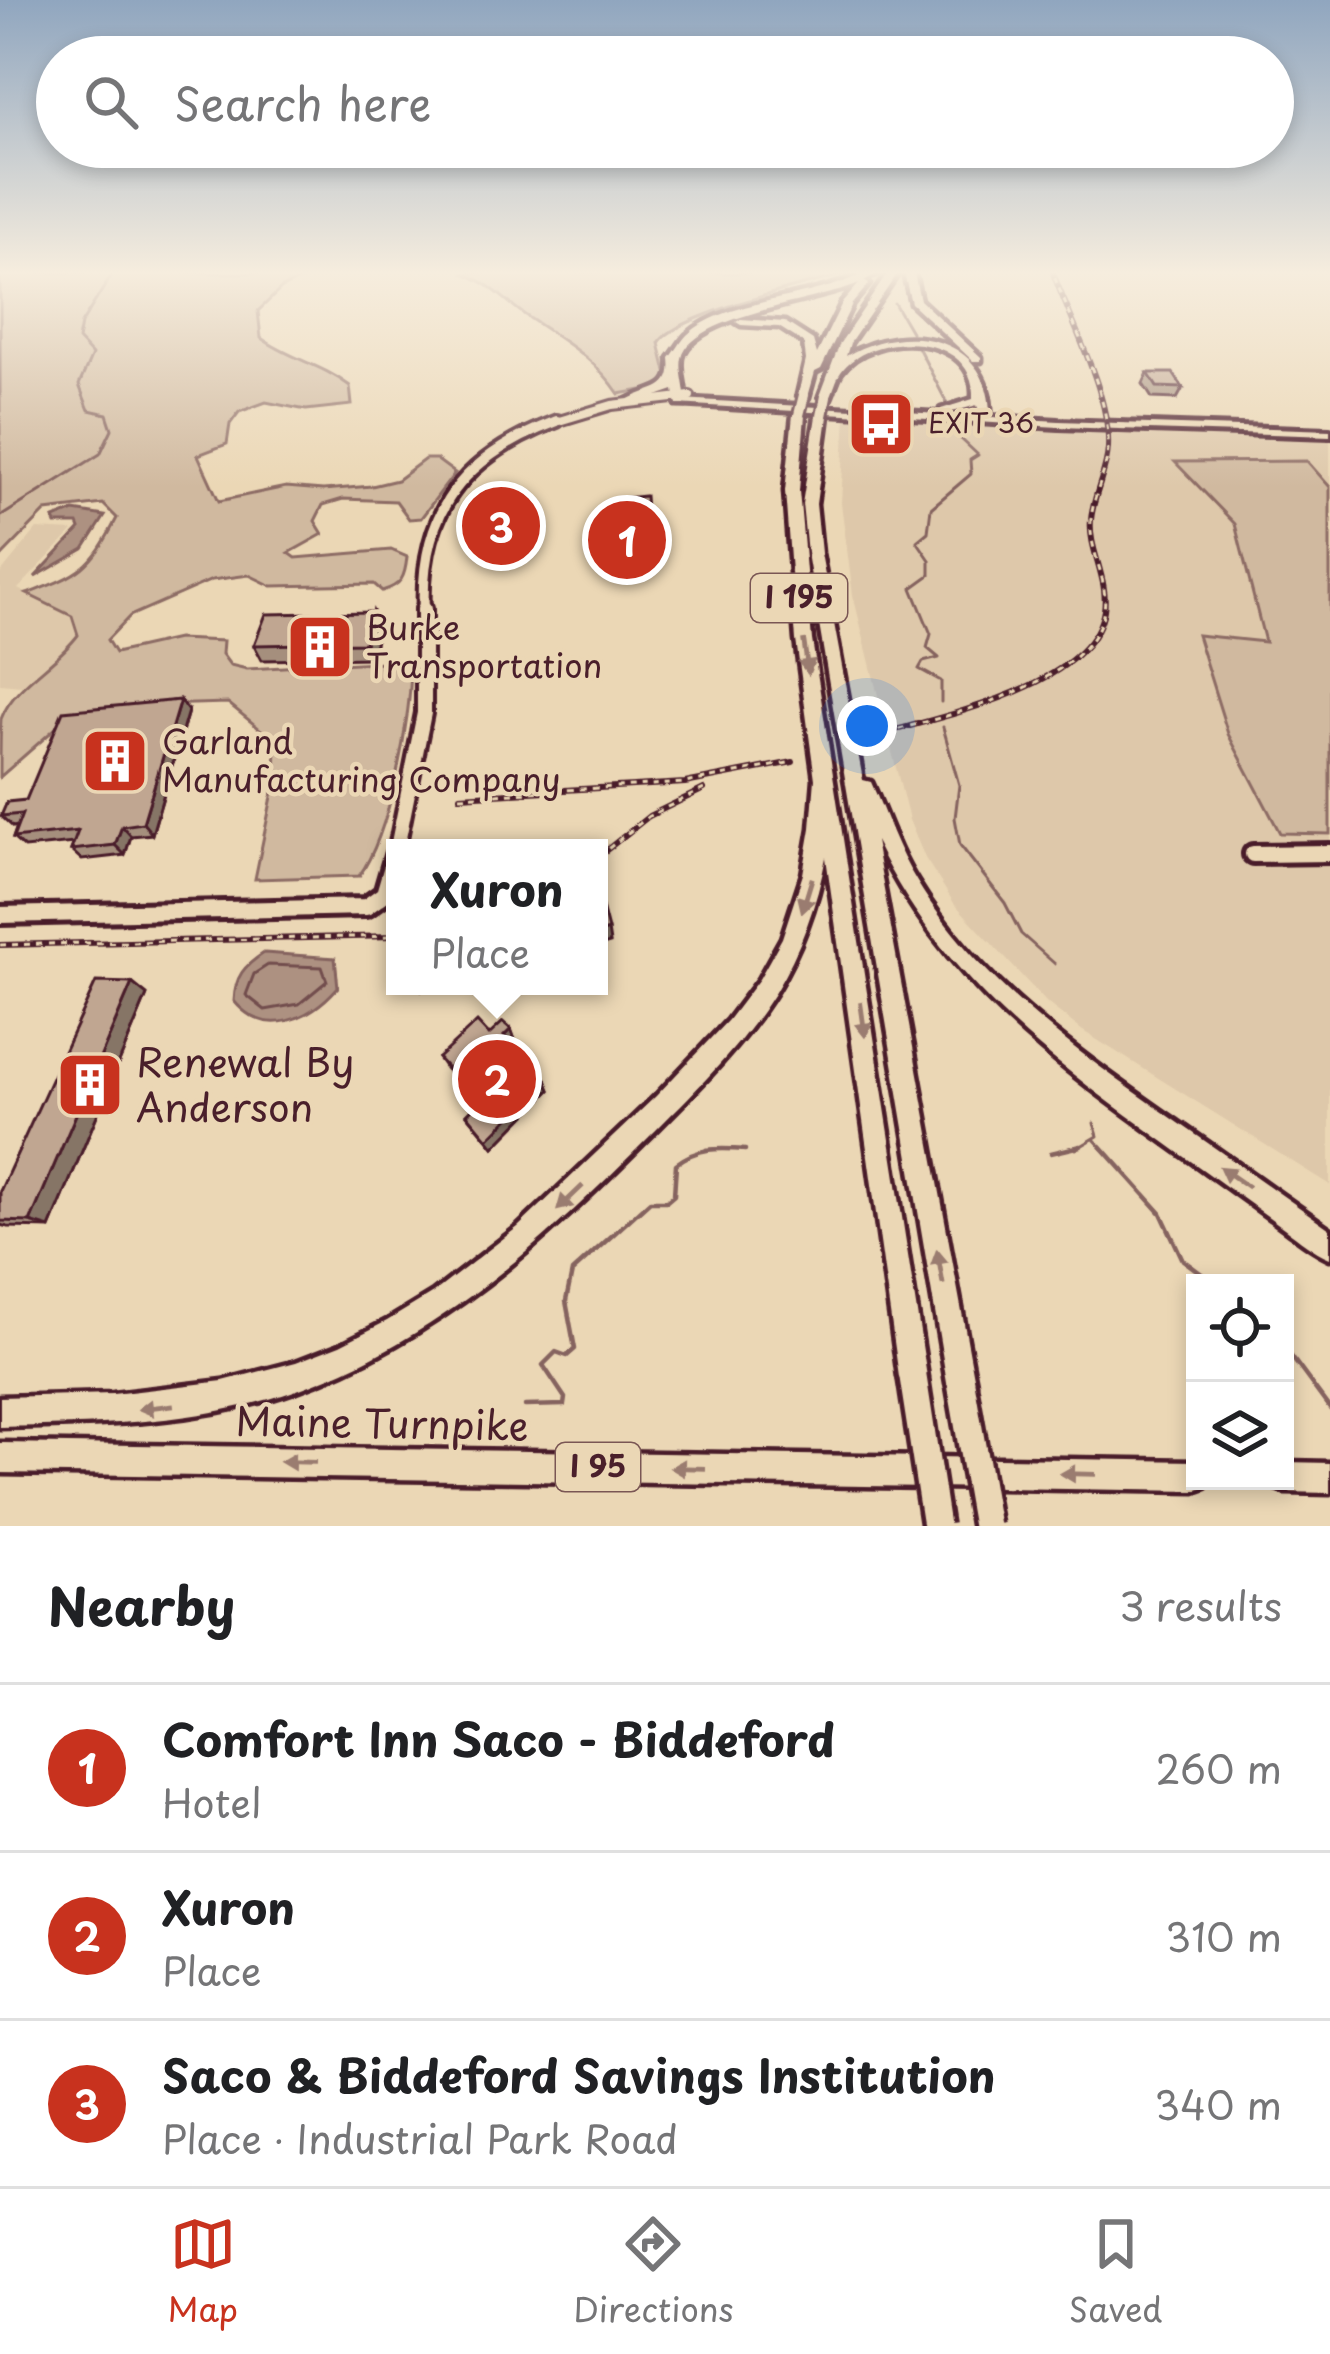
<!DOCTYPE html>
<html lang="en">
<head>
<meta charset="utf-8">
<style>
  body { margin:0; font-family:"Playpen Sans",sans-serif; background:#f6f6f6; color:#202124 }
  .controls { position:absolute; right:36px; bottom:36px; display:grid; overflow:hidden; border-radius:0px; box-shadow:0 6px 18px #0003 }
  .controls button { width:108px; height:108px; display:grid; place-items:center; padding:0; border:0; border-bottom:3px solid #e0e0e0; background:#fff; color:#202124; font:60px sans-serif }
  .you { position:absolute; left:867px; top:726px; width:42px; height:42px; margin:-30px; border:9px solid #fff; border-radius:50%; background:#1a73e8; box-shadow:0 0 0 18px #1a73e833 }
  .badge { display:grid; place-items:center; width:78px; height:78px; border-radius:50%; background:#c8321e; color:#fff; font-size:39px; font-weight:700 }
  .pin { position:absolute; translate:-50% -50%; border:6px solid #fff; box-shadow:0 3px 12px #0006 }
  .popup { position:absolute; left:386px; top:839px; width:222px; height:156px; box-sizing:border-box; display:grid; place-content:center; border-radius:0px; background:#fff; filter:drop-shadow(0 3px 9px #0005); font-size:39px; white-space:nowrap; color:#757577 }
  .popup b { font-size:45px; color:#202124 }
  .popup::after { content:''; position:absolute; left:50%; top:100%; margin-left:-24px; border:24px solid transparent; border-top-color:#fff }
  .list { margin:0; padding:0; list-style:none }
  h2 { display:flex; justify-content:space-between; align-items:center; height:156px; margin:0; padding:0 48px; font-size:51px }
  h2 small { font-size:39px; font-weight:400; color:#757577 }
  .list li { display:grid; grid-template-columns:78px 1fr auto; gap:36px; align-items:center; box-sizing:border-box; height:168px; padding:0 48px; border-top:3px solid #e0e0e0 }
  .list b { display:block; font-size:45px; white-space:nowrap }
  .list p { margin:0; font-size:39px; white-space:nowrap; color:#757577 }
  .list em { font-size:39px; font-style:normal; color:#757577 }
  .icon { flex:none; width:66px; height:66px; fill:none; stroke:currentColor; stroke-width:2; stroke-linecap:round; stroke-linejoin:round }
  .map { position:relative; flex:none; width:1330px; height:1526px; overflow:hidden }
  .search { position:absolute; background:#fff; box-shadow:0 6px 18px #0003; left:36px; right:36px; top:36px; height:132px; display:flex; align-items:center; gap:30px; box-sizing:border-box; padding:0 42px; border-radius:66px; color:#757577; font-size:45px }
  .sheet { height:660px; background:#fff }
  nav { display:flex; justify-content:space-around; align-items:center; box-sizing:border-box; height:168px; border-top:3px solid #e0e0e0; background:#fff; font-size:33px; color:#757577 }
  nav a { display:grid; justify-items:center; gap:6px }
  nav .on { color:#c8321e }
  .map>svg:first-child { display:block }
  .built { fill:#dec8aa }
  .green { fill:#d0b99f; stroke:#8d6c65; stroke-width:3 }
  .water { fill:#ad9181; stroke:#85635f; stroke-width:3 }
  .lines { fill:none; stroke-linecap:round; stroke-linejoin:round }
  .shore { stroke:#724d4d; stroke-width:3 }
  .stream-far1 { stroke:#85635f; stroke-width:3 }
  .stream { stroke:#85635f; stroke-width:4.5 }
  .minor-far3-casing { stroke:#4a1f2b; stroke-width:14 }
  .minor-far2-casing { stroke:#4a1f2b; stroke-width:18 }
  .minor-far1-casing { stroke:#4a1f2b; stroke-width:22 }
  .minor-casing { stroke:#4a1f2b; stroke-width:26 }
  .major-casing { stroke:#4a1f2b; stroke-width:10 }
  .highway-casing { stroke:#4a1f2b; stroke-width:9 }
  .minor-far3 { stroke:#ebd7b5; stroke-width:8 }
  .minor-far2 { stroke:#ebd7b5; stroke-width:10 }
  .minor-far1 { stroke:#ebd7b5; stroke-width:14 }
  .minor { stroke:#ebd7b5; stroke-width:16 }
  .major { fill:#ebd7b5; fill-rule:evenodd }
  .highway { fill:#ebd7b5; fill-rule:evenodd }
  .rail-casing { stroke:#4a1f2b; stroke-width:6 }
  .rail { stroke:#ebd7b5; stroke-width:3; stroke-dasharray:6; stroke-linecap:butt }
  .highway-bridge-far1-casing { stroke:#4a1f2b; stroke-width:16; stroke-linecap:butt }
  .highway-bridge-casing { stroke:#4a1f2b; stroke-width:36; stroke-linecap:butt }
  .highway-bridge-far1 { stroke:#ebd7b5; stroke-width:10 }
  .highway-bridge { stroke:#ebd7b5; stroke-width:27 }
  .wall { fill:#a58f7d; stroke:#4a1f2b; stroke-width:3 }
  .shaded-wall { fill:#867466; stroke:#4a1f2b; stroke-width:3 }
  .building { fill:#c0a691; stroke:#4a1f2b; stroke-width:3 }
  .oneway { fill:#9a7b70 }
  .labels { text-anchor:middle; stroke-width:9; stroke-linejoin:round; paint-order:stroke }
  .far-poi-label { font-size:27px; fill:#4a1f2b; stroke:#ebd7b5; text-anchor:start }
  .shield { fill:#ebd7b5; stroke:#7a5654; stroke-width:3 }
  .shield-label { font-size:30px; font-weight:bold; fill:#4a1f2b }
  .poi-label { font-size:33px; fill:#4a1f2b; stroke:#ebd7b5; text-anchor:start }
  .near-poi-label { font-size:39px; fill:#4a1f2b; stroke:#ebd7b5; text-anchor:start }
  .near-street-label { font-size:39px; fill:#4a1f2b; stroke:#ebd7b5 }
</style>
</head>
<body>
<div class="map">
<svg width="1330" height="1526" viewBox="0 0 1330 1526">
  <rect width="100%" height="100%" fill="#ebd7b5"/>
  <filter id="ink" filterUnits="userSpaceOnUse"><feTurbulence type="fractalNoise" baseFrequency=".00833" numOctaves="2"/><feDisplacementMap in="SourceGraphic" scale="24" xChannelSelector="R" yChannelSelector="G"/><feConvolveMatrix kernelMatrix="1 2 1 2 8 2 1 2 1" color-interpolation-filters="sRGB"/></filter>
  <g filter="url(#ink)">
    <g class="built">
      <polygon points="846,415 1174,436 1330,439 1330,1185 1083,1031 1047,1003 954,903 925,858 909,820 853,595 841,503"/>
      <polygon points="37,529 73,531 18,589 72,616 79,635 44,673 22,686 0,684 0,574"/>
    </g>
    <g class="green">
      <path d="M0,273H314L282,288L258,311L261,338C290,359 321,364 350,386L352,405L306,410L266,402L239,412L230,424L227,444L198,455L219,501L286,487L323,490L372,486L397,480L425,459H436L455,473L421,518L409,519L396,501L343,499L323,505L315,521L323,534L289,553L296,558L391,550L407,557C405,577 402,585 382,591L374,584L272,586L249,575L212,580L130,616L107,640L115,653L177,639L223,641L222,654L230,665L247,669L375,662L411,665C411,718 390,834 359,876L255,879L275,782L276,742L228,703L125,706L73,713L0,777C0,760 0,735 1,719C14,684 55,666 78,635L72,616L27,594C79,574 90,571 117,518L103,504L46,511L0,558Z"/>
      <path d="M462,273H850C814,282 674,315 659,343L667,376L659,387L619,394C595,358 560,339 525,315C503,299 488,281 462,273Z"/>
      <polygon points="1307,461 1330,487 1330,834 1280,833 1228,734 1197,635 1265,642 1235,524 1175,462"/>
    </g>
    <g class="water">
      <polygon points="74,511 105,516 84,549 35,577 80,529 78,524 56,524 54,519"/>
      <path d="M264,953L335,958L338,987C310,1019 266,1040 234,1001C235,976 244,966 264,953Z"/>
    </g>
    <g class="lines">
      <polygon class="shore" points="268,965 322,967 327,981 299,1004 265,1010 246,995 254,974"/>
      <g class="stream-far1">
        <polyline points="834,273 841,276"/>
        <polyline points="894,303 911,332"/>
        <polyline points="919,349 948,405"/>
        <polyline points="0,517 100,454 112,429 107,414 89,410 79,385 92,355 78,340 81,324 113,273"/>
        <polyline points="941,702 941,681 919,669 923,662 939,658 927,648 931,634 912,588 930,575 930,560 917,541 928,532 931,508 971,474 970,460 978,455 961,439 956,425"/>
        <polyline points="943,727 959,785 955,818 960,845 1005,903 1021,934 1055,964"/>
        <polyline points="1094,1139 1103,1149"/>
        <polyline points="706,1149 735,1149"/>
        <polyline points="1076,1149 1098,1136 1094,1123"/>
      </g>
      <g class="stream">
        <polyline points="1101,1146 1161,1213 1183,1260 1214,1283"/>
        <polyline points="1051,1153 1081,1146"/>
        <polyline points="1285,1348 1330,1409"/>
        <path d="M525,1406L564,1405L565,1398L543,1365L556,1352L567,1356L575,1349L566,1301L572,1272L650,1201H667L674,1195L676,1164C698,1147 718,1148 745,1150"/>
      </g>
      <g class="minor-far3-casing">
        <polyline id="minor-far3" points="549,424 612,405 690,396"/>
      </g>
      <g class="minor-far2-casing">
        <path id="minor-far2" d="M424,612C419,510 464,456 557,421"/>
      </g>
      <g class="minor-far1-casing">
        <polyline id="minor-far1" points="397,848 424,713 424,609"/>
      </g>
      <g class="minor-casing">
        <g id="minor">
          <polyline points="1253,854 1330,853"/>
          <polyline points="0,915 366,907 384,894 395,856"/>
        </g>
      </g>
      <g class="major-casing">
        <polygon id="major" points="681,399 1059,421 1330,430 1330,436 1059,427 677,404 676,402"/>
      </g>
      <g class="highway-casing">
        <g id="highway">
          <path d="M864,273H877L864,281L869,284L852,304L821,369L815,372L808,397L798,395L806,360L804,343L779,327L741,325L736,322L741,319L785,322L813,340L817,354L842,303L859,284C821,301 691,315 682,358C679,372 687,391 685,405H677L674,390L634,404L628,400C652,386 674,393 670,358C676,351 681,341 687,335C728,298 813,300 864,273Z"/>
          <path d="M888,273H898L850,343L846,356C907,319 995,337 990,422H982L977,405L941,415V409L973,399C978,333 873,328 841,372C836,379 834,390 830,398L820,396L840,343Z"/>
          <polygon points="904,273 914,273 920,300 981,357 981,361 973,361 911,303"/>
          <path d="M799,411L805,415L799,491L812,640L927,1377L923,1387L913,1391L903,1387L899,1377L826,857C817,904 800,951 775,992C741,1047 694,1092 649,1137C545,1241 439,1339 297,1390C202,1424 100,1425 0,1427V1397L113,1394L223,1381L296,1362L340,1345L387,1321L433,1293L518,1227L656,1096L728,1020L759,979L782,938L803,874L811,828L815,779L796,640L785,491L793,415Z"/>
          <path d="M822,412L828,416L816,504L821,553L863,780L871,782C886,815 897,850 917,882C979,984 1083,1056 1179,1123C1230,1158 1280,1194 1330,1229V1258C1313,1251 1299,1239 1284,1228C1259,1210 1234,1192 1209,1174C1073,1076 951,997 875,841L975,1383L971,1393L961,1397L951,1393L947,1383L807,553L802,504L816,416Z"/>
          <polygon points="0,1443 1195,1461 1195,1481 1208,1481 1206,1487 1195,1491 0,1473"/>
          <polygon points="1285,1462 1330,1463 1330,1493 1285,1492 1274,1488 1272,1481 1285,1481"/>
        </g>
      </g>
      <use href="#minor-far3" class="minor-far3"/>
      <use href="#minor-far2" class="minor-far2"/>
      <use href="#minor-far1" class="minor-far1"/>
      <use href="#minor" class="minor"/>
      <use href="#major" class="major"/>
      <use href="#highway" class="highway"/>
      <g class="rail-casing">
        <g id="rail">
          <path d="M864,739C931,718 1091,690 1104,610C1109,579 1088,549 1091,520C1093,495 1107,472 1108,448C1111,396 1071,322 1053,273"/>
          <polyline points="460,796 685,783 793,762"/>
          <polyline points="599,856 649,816 704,789"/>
          <polyline points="0,945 395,936"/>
        </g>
      </g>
      <use href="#rail" class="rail"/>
      <g class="highway-bridge-far1-casing">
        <g id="highway-bridge-far1">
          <polyline points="799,415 804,395"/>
          <polyline points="822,416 826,396"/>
        </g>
      </g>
      <g class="highway-bridge-casing">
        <g id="highway-bridge">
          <polyline points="913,1377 936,1526"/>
          <polyline points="961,1383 986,1526"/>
        </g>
      </g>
      <use href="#highway-bridge-far1" class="highway-bridge-far1"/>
      <use href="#highway-bridge" class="highway-bridge"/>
    </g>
    <g class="wall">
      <polygon points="1148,373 1183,388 1177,399 1152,398 1143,384"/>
      <polygon points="624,512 648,538 649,561 625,562 624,545 604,545 603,522"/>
      <polygon points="525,518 523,533 476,534 474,522"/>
      <polygon points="379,628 371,658 262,660 254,645"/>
      <polygon points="188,711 152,834 131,836 125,855 82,860 71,850 74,843 24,848 13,838 17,826 13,827 1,816 26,800"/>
      <polygon points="147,995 50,1228 8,1227 0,1225 0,1191"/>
      <polygon points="511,1029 515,1040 511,1044 546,1080 550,1090 494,1147 467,1114 477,1104 445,1068 438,1058 489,1035"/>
    </g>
    <g class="shaded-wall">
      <polygon points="373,612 379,628 371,658 365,643"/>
      <polygon points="180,700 188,711 152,834 143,823"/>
      <polygon points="122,826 131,836 125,855 115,845"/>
      <polygon points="608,930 610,943 599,946 599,933"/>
      <polygon points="132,983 147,995 50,1228 30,1222"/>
      <polygon points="420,986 440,986 422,990"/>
      <polygon points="511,1029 515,1040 508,1047 504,1036"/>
      <polygon points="546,1080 550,1090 494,1147 488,1139"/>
    </g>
    <g class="building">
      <polygon points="1148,373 1173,373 1183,388 1157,387"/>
      <polygon points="645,496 648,538 624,538 624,522 603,522 603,512 624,512 624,498"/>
      <polygon points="523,506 521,521 474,522 476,507"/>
      <polygon points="373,612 365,643 254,645 266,614"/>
      <polygon points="180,700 143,823 122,826 115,845 71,850 78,831 13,838 22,814 1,816 7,802 26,800 63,711"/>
      <polygon points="599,895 608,930 599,933"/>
      <polygon points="96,982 132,983 30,1222 0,1221 0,1191"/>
      <polygon points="477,1022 489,1035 503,1022 511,1029 504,1036 546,1080 488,1139 467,1114 478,1103 438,1058"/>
    </g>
    <defs><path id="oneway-solid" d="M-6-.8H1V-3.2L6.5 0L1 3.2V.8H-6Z" transform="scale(3)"/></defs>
    <g class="oneway">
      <use href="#oneway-solid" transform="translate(806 657) rotate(82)"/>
      <use href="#oneway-solid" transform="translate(807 895) rotate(107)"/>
      <use href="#oneway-solid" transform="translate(863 1020) rotate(82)"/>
      <use href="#oneway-solid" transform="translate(1234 1177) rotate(-145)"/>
      <use href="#oneway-solid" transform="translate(570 1198) rotate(136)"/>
      <use href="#oneway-solid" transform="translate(940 1267) rotate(-100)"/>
      <use href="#oneway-solid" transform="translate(156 1407) rotate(173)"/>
      <use href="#oneway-solid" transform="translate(298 1462) rotate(-179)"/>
      <use href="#oneway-solid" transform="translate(688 1468) rotate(-179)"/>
      <use href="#oneway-solid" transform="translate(1078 1474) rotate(-179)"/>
    </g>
  </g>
  <linearGradient id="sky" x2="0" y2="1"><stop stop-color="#90a6bf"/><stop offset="0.56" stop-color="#f6edde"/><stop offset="1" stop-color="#f6edde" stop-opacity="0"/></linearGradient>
  <rect width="1330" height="487" fill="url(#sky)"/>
  <defs>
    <g id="bus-square" transform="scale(3.45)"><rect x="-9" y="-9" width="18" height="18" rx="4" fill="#c8321e" stroke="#ebd7b5"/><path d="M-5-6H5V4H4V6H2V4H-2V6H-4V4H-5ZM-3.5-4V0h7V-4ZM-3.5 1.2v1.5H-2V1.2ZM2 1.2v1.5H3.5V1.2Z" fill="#fff"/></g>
    <g id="building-square" transform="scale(3.45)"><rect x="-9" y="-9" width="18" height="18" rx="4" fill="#c8321e" stroke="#ebd7b5"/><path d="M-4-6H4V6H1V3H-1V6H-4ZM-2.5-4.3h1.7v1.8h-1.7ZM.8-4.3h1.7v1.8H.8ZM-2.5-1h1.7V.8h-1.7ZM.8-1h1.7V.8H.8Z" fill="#fff"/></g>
  </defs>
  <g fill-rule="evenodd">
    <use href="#bus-square" x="881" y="424"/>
    <use href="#building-square" x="320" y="647"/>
    <use href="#building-square" x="115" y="761"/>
    <use href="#building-square" x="90" y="1085"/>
  </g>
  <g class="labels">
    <g class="far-poi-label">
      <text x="928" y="433">EXIT 36</text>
    </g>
    <g class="shield">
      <rect x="751" y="574" width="96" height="48" rx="9"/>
      <rect x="556" y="1443" width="84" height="48" rx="9"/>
    </g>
    <g class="shield-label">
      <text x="799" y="608">I 195</text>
      <text x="598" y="1477">I 95</text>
    </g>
    <g class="poi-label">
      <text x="366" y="640">Burke<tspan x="366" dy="38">Transportation</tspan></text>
      <text x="162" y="754">Garland<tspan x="162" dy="38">Manufacturing Company</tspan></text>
    </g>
    <g class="near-poi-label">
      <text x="136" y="1077">Renewal By<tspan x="136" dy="45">Anderson</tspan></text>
    </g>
    <g class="near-street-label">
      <text transform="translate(382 1424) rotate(1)" y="14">Maine Turnpike</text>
    </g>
  </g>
</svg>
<div class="controls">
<button><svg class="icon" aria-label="locate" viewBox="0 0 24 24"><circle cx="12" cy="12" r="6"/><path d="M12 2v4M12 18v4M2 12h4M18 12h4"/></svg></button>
<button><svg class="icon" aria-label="layers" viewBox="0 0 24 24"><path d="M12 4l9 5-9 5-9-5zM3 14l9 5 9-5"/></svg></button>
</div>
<div class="you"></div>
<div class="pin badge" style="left:627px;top:540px">1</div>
<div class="pin badge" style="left:497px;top:1079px">2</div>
<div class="popup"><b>Xuron</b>Place</div>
<div class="pin badge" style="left:501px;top:526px">3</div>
<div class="search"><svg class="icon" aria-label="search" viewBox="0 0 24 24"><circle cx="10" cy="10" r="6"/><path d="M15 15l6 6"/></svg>Search here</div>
</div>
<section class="sheet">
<h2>Nearby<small>3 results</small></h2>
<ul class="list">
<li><span class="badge">1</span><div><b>Comfort Inn Saco - Biddeford</b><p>Hotel</p></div><em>260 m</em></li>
<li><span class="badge">2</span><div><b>Xuron</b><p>Place</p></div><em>310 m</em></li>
<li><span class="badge">3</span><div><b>Saco &amp; Biddeford Savings Institution</b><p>Place · Industrial Park Road</p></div><em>340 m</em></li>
</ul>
</section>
<nav>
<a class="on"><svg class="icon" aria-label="map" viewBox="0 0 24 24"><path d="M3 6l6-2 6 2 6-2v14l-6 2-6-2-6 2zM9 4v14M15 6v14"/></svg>Map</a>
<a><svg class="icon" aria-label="directions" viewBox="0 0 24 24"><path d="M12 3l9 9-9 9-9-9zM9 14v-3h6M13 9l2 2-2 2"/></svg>Directions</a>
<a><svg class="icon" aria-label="saved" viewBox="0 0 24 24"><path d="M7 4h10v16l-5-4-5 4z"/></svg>Saved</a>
</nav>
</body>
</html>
